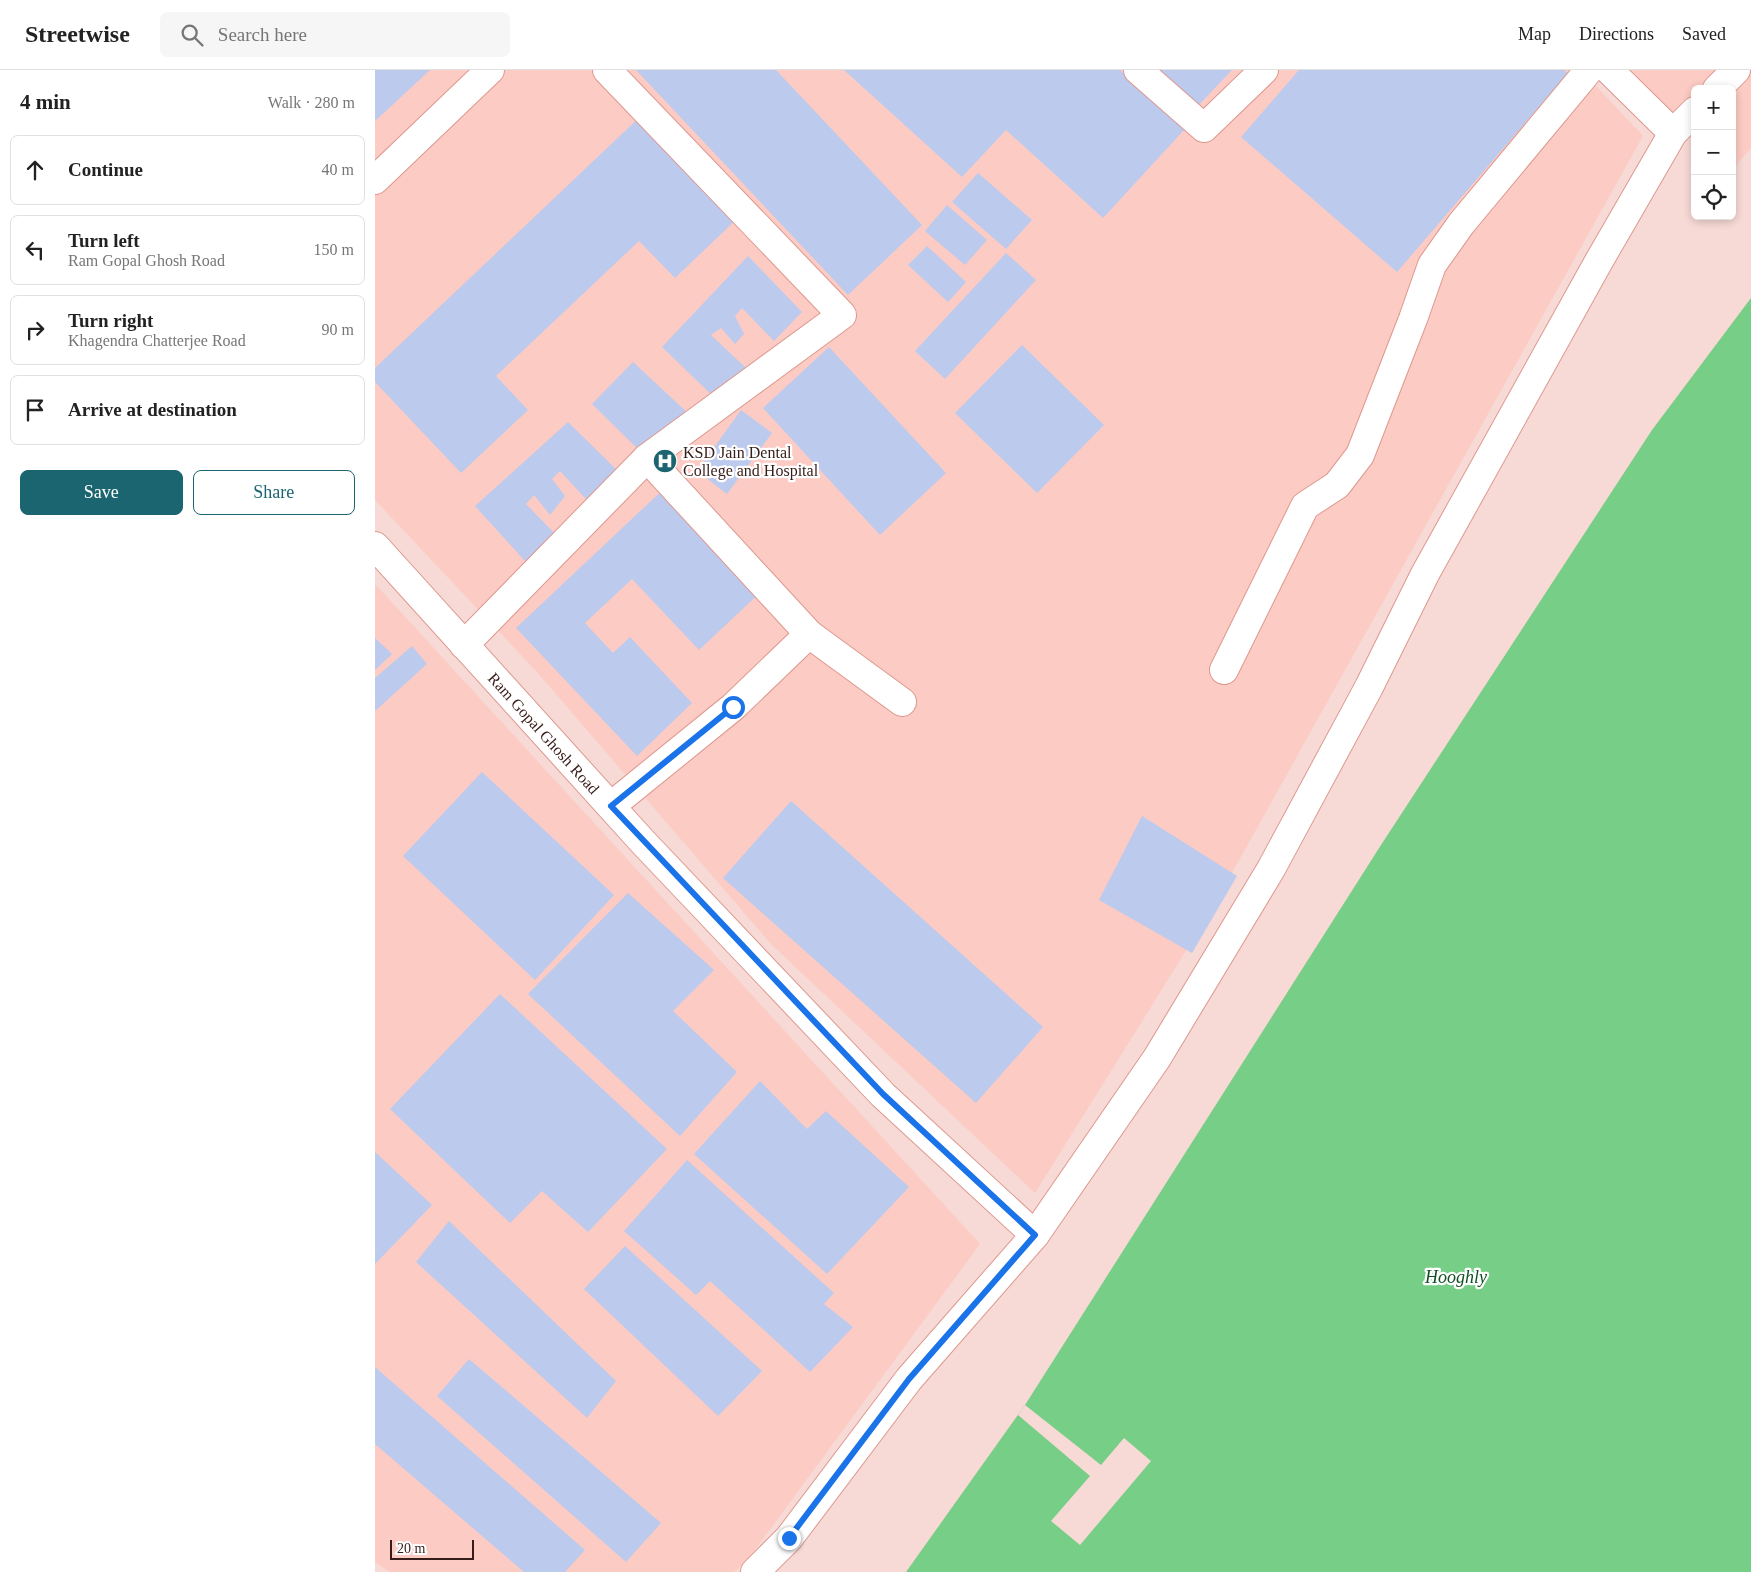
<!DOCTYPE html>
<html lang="en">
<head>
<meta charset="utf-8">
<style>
  body { margin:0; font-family:"Times New Roman",serif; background:#f6f6f6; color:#222 }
  .controls { position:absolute; right:15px; top:15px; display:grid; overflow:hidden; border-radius:8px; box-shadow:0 2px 8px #0003 }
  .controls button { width:45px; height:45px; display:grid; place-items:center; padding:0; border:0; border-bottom:1px solid #e0e0e0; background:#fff; color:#222; font:25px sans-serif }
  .scale { position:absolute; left:15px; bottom:12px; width:84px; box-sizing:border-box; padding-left:5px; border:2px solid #371d19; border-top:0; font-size:14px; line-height:18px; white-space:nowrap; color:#371d19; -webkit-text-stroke:4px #fff; paint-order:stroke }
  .stop { position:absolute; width:15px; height:15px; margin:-11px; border:4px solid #1a73e8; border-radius:50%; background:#fff }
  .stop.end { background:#1a73e8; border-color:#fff; box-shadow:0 1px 5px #0008 }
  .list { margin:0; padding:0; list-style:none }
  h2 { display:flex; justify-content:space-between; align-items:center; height:65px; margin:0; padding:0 20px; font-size:21px }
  h2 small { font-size:16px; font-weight:400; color:#767676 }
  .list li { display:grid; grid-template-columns:32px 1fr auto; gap:15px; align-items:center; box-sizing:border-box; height:70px; margin:0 10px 10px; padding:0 10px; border:1px solid #e0e0e0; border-radius:8px }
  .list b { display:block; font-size:19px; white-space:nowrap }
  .list p { margin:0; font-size:16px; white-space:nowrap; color:#767676 }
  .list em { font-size:16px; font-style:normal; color:#767676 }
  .actions { display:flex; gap:10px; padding:15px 20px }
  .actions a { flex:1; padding:11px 0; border:1px solid #1a6570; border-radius:8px; text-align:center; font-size:18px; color:#1a6570 }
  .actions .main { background:#1a6570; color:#fff }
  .icon { flex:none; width:28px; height:28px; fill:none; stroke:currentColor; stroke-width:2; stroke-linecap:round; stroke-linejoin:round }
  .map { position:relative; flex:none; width:1376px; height:1502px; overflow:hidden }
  header { display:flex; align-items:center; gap:30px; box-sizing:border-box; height:70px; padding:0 25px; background:#fff; border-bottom:1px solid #e0e0e0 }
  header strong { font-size:24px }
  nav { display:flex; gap:28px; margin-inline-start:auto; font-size:18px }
  .search { width:350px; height:45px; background:#f6f6f6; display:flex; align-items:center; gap:12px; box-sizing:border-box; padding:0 18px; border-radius:8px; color:#767676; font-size:19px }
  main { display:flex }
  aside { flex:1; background:#fff }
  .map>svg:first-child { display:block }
  .built { fill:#fccbc3 }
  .water { fill:#77ce86 }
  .pier { fill:#f7d9d5 }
  .building { fill:#bccaee }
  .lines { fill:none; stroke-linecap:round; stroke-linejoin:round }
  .minor-casing { stroke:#dd988e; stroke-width:30 }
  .minor { stroke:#fff; stroke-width:28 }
  .route { stroke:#1a73e8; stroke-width:6 }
  .labels { text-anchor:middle; stroke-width:4.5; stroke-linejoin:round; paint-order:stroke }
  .poi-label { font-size:16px; fill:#371d19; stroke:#fff; text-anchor:start }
  .street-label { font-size:16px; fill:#371d19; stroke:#fff }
  .water-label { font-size:18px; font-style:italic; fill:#115022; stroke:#fff }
</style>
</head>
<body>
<header>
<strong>Streetwise</strong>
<div class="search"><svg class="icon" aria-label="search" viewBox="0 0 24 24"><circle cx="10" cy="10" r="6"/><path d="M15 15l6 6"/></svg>Search here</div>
<nav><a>Map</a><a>Directions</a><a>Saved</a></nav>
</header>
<main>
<aside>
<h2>4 min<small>Walk · 280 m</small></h2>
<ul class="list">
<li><svg class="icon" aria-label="ahead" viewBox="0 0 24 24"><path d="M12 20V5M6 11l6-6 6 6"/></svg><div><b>Continue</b></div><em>40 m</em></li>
<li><svg class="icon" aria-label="left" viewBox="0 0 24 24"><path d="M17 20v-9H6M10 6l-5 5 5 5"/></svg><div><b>Turn left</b><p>Ram Gopal Ghosh Road</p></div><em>150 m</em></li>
<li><svg class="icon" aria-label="right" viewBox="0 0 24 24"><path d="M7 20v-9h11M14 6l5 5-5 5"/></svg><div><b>Turn right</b><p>Khagendra Chatterjee Road</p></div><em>90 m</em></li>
<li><svg class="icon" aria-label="arrive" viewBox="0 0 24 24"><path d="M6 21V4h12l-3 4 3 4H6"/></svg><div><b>Arrive at destination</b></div></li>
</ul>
<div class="actions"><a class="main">Save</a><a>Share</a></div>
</aside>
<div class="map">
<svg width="1376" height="1502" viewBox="0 0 1376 1502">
  <rect width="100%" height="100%" fill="#f7d9d5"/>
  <g class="built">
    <polygon points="0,0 1206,0 1268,66 835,842 660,1123 396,874 162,602 0,430"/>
    <polygon points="1256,0 1376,0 1376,78 1357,100 1357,19 1320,19 1320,67"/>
    <polygon points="0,514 605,1174 368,1496 358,1502 15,1502 0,1492"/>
  </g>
  <polygon class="water" points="1376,228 1376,1502 531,1502 650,1335 1006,775 1277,360"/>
  <polygon class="pier" points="650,1335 726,1395 749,1368 776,1391 705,1475 676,1451 715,1406 643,1345"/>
  <g class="building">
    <polygon points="0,0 55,0 0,51"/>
    <polygon points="261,0 401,0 547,155 473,225"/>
    <polygon points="469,0 745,0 810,59 728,148 631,60 587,107"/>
    <polygon points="781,0 857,0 821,38"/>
    <polygon points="924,0 1189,0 1193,3 1022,202 866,67"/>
    <polygon points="268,44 365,146 300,208 264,171 121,306 153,340 86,403 0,312 0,298"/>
    <polygon points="603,103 657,150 631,179 577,132"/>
    <polygon points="572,135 612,170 590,195 550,161"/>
    <polygon points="552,176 591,212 573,232 533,195"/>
    <polygon points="631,183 661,210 570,309 540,281"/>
    <polygon points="373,186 427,242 399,271 367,238 360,246 369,264 360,274 346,258 336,265 372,299 341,329 287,277"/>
    <polygon points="647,275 729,355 662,423 580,343"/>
    <polygon points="454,277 571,403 505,465 388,338"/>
    <polygon points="258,292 317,347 272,388 217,334"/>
    <polygon points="366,340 397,363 352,424 322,401"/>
    <polygon points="193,352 251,409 221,440 185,401 177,409 190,426 175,445 159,425 151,434 189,473 160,502 100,436"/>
    <polygon points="294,414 391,517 324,580 257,509 210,553 238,583 255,567 317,633 262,686 141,558"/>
    <polygon points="0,568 17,584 0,600"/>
    <polygon points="37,576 52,594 0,641 0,608"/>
    <polygon points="107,702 239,825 160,910 28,786"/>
    <polygon points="416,731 668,957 601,1033 348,808"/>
    <polygon points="767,746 862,806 817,883 724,830"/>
    <polygon points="253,823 339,900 298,941 362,1002 305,1066 153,924"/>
    <polygon points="125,924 292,1079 213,1162 167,1121 135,1153 15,1039"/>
    <polygon points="385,1011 432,1059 451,1041 534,1117 452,1204 319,1084"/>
    <polygon points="0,1082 57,1135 0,1194"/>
    <polygon points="312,1090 459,1223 449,1234 478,1257 435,1302 335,1211 321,1225 249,1161"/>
    <polygon points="74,1151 241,1311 212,1348 41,1192"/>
    <polygon points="250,1176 387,1301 343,1346 209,1219"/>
    <polygon points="94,1289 286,1453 251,1492 62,1326"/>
    <polygon points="0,1297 210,1480 190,1502 149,1502 0,1374"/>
  </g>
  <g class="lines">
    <g class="minor-casing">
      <g id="minor">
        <polyline points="763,0 829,58 889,0"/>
        <polyline points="1234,0 1298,63"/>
        <polyline points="1342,19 1361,0"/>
        <polyline points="0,110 115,0"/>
        <polyline points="272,388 434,564 527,632"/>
        <polyline points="0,476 267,771 508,1025 660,1165"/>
        <polyline points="89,575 272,388 467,245 232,0"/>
        <polyline points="849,600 930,436 962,415 985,385 1038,249 1057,195 1086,154 1214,0"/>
        <polyline points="236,736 358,637 434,564"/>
        <polyline points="380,1502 414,1468 534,1309 660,1165 782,988 896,799 994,617 1050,504 1224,191 1298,63 1320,41"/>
      </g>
    </g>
    <use href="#minor" class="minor"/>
  </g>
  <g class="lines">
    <polyline class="route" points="358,637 236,736 508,1024 660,1165 534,1309 414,1468"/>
  </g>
  <defs>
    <g id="hospital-disc" transform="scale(1.25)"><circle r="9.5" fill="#1a6570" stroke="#fff"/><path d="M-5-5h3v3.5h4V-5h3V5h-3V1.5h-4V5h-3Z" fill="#fff"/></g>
  </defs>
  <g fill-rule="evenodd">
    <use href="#hospital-disc" x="290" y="391"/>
  </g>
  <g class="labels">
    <g class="poi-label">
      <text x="308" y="388">KSD Jain Dental<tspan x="308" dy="18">College and Hospital</tspan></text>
    </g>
    <g class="street-label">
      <text transform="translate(169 663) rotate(48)" y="6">Ram Gopal Ghosh Road</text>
    </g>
    <g class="water-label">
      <text x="1081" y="1213">Hooghly</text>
    </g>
  </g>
</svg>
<div class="controls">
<button>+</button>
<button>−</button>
<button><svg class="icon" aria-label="locate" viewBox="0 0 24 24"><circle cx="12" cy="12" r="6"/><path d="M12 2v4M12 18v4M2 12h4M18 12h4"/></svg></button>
</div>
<div class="scale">20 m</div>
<div class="stop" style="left:358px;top:637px"></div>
<div class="stop end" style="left:414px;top:1468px"></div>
</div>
</main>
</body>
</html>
